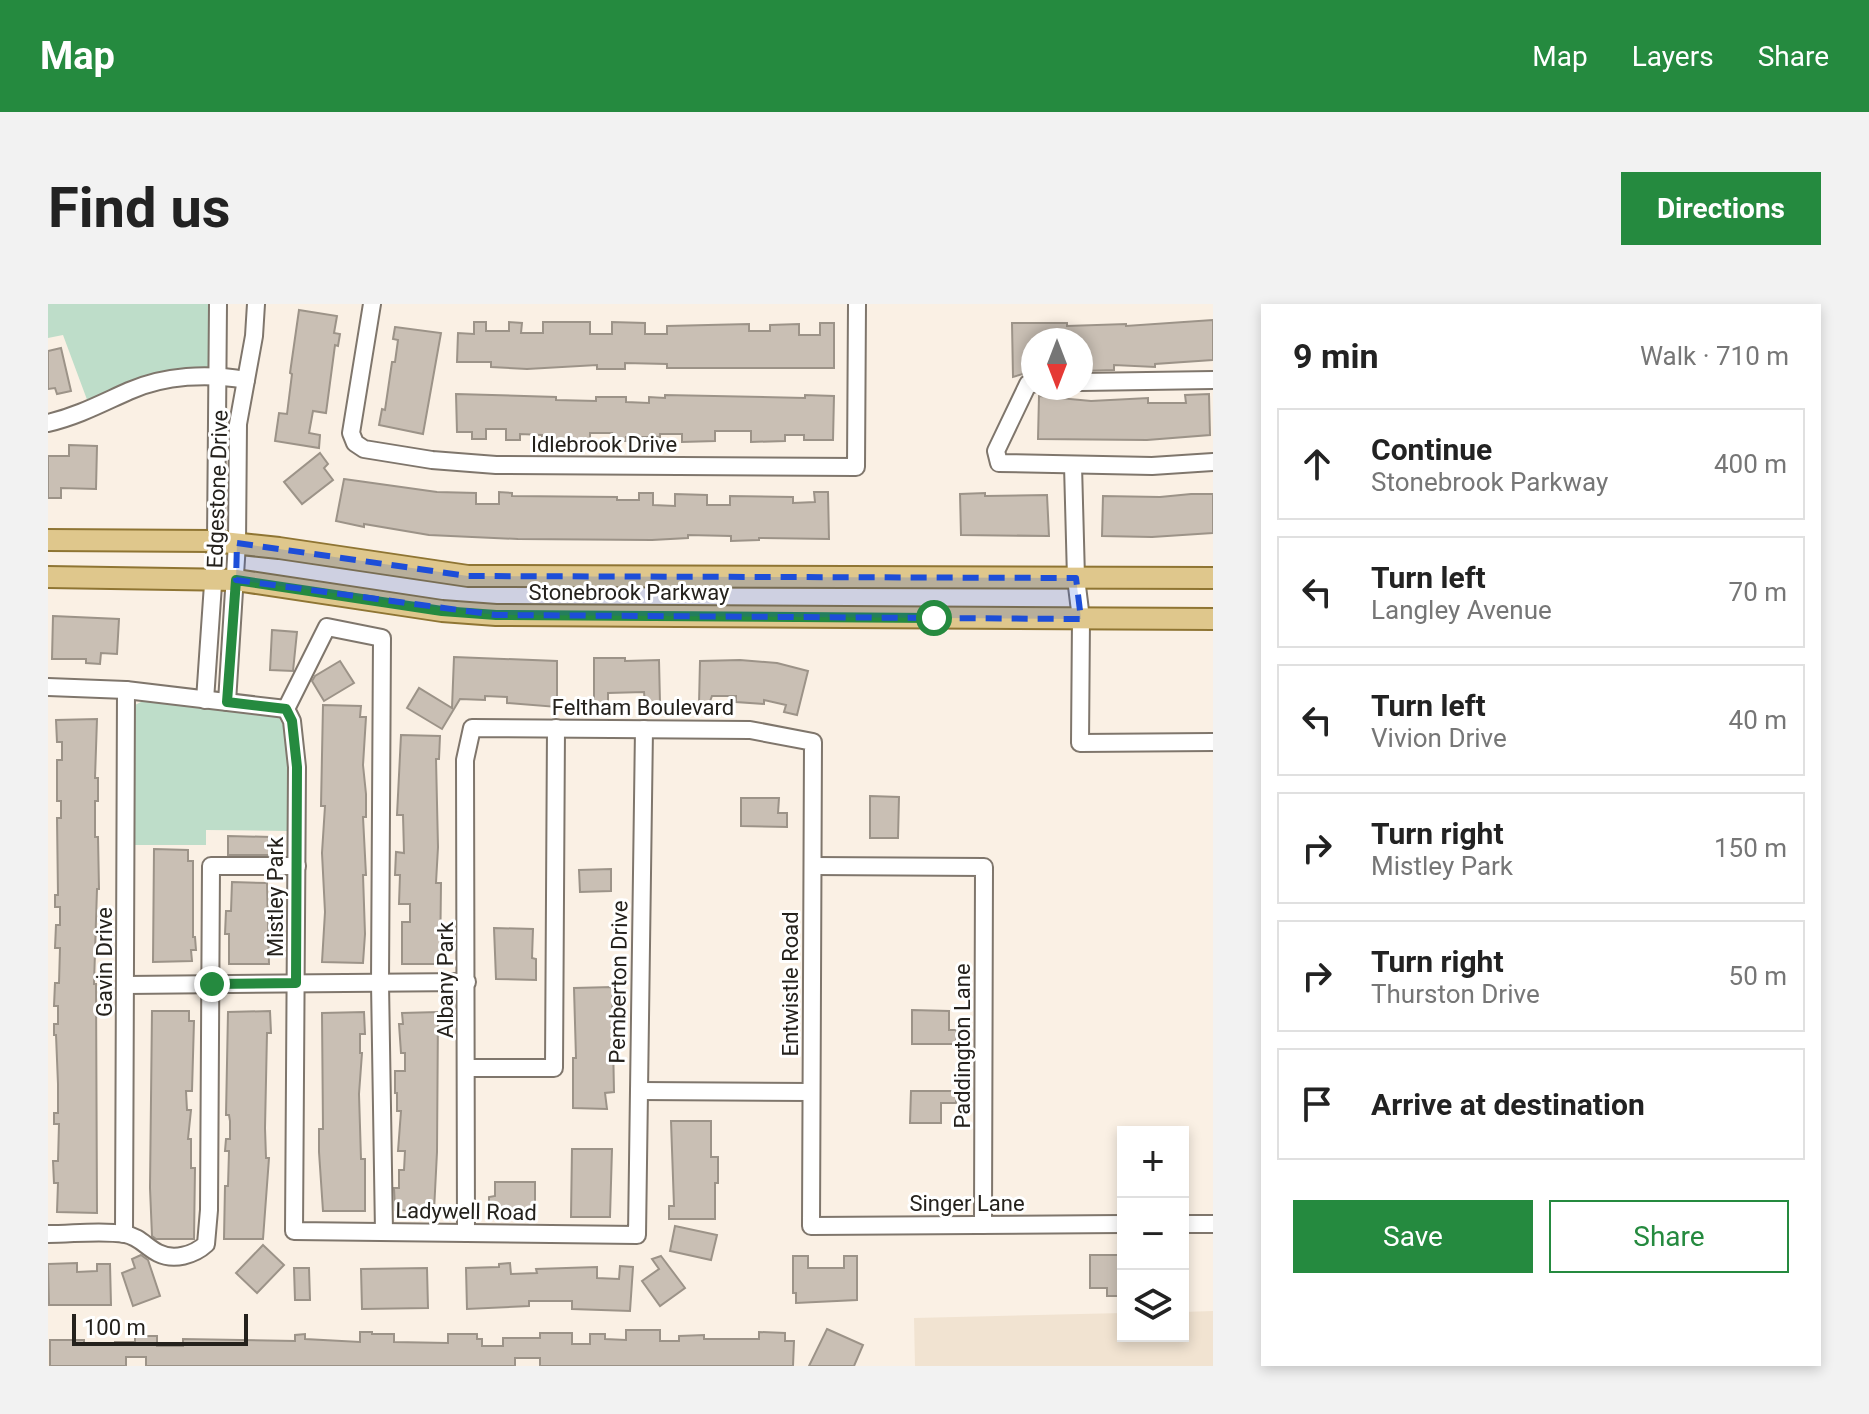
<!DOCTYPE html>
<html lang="en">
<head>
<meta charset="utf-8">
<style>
  body { margin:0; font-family:Roboto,sans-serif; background:#f2f2f2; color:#222 }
  .controls { position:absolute; right:24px; bottom:24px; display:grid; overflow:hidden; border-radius:0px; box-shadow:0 4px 12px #0003 }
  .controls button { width:72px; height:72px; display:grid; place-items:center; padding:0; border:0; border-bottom:2px solid #e0e0e0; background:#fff; color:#222; font:40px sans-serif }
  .compass { position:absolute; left:973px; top:24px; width:72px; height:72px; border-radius:50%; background:#fff; box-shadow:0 4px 12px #0003; rotate:180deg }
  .scale { position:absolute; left:24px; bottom:20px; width:176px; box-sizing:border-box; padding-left:8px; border:4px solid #24211c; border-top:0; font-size:22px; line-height:28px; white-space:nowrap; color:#24211c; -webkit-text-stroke:6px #fff; paint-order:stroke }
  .stop { position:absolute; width:24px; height:24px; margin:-18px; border:6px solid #258a3f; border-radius:50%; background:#fff }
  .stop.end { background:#258a3f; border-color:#fff; box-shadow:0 2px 8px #0008 }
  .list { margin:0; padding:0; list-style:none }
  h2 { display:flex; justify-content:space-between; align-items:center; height:104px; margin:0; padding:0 32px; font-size:34px }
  h2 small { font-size:26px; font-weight:400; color:#767676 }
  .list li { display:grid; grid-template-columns:52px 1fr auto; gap:24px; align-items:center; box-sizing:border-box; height:112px; margin:0 16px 16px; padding:0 16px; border:2px solid #e0e0e0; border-radius:0px }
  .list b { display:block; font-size:30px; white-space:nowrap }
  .list p { margin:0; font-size:26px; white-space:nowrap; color:#767676 }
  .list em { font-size:26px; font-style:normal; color:#767676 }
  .actions { display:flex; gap:16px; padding:24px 32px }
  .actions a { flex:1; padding:18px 0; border:2px solid #258a3f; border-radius:0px; text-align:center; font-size:28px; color:#258a3f }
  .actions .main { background:#258a3f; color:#fff }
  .icon { flex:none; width:44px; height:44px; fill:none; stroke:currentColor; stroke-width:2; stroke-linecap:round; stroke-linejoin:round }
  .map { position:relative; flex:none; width:1165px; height:1062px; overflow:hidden; border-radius:0px }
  header { display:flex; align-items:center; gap:48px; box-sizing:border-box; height:112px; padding:0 40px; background:#258a3f; color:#fff }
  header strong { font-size:38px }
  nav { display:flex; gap:44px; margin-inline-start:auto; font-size:28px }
  .intro { display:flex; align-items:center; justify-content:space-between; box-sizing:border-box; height:192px; padding:0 48px }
  h1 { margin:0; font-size:56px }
  .button { padding:20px 36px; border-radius:0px; background:#258a3f; color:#fff; font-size:28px; font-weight:700 }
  main { display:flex; gap:48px; padding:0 48px }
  aside { flex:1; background:#fff; border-radius:0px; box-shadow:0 4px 12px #0003 }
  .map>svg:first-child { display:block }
  .built { fill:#f1e3d1 }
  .green { fill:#beddc9 }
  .building { fill:#c9bfb4; stroke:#9c9388; stroke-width:2 }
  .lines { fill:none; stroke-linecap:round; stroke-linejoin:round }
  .minor-casing { stroke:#7f766c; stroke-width:20 }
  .major-casing { stroke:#8f7533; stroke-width:24 }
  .minor { stroke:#fff; stroke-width:16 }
  .major { stroke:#dfc78c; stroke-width:20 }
  .route { stroke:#258a3f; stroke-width:10 }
  .marked { fill:#1d4ed8; fill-opacity:0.2; stroke:#1d4ed8; stroke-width:6; stroke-dasharray:16 10; stroke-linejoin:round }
  .labels { text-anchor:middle; stroke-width:6; stroke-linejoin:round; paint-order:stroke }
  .street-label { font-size:22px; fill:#24211c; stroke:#fff }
</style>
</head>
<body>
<header>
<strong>Map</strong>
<nav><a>Map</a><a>Layers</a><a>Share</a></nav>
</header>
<div class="intro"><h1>Find us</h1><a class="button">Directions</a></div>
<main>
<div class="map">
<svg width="1165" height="1062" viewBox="0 0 1165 1062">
  <rect width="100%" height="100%" fill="#faf0e4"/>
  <polygon class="built" points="1165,1007 1165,1062 867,1062 866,1014 1075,1009 1075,1032 1135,1032 1135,1008"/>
  <g class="green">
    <polygon points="0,0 164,0 164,59 157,66 41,101 15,31 0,34"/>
    <polygon points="95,397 231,413 239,430 243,527 158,526 158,541 86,541 85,413 87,401"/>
  </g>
  <g class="building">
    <polygon points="251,6 289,12 286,29 292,30 290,42 287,41 278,109 265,107 261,129 272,131 271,144 227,137 231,109 239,110 244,70 242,69"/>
    <polygon points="1165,16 1165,56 1107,60 1107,63 1066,61 1066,66 1033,67 1033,36 985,36 985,60 978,60 978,69 965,73 964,19 1019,19 1019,22 1078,20 1078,22"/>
    <polygon points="426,18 438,18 438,27 461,27 461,18 474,19 473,29 495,29 495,18 542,18 542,30 564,30 564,18 597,19 597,30 619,30 619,22 701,20 701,27 722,27 722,21 751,20 751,31 772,31 772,19 786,19 786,64 619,64 619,60 577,59 577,65 549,65 549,61 479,65 443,63 443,58 409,58 410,29 426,30"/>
    <polygon points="347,23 393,29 375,130 331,121 334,105 337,106 344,58 347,58 350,36 345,35"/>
    <polygon points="13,44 23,87 9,90 7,84 0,85 0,47"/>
    <polygon points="408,90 508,93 508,96 548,97 548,93 578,93 578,98 601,99 601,93 617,94 617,91 757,94 757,91 786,92 785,136 756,136 756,131 737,131 737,137 703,138 703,127 667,127 667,137 634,138 634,130 612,130 612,133 578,133 578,137 564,137 564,129 542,129 542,135 508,135 508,137 494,137 494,131 472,130 472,136 458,136 458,125 438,125 438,135 424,135 424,128 409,128"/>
    <polygon points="1161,90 1162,131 1099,136 990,135 991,92 1043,97 1100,94 1100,99 1138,99 1137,91"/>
    <polygon points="21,141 49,142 48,185 13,184 13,194 0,194 0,152 21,152"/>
    <polygon points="272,149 280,160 276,164 285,176 254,200 236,178"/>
    <polygon points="296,175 389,188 428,189 428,200 451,200 451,188 464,189 464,192 569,193 569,196 591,196 591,189 605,189 605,201 627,202 627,190 659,191 659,201 682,201 682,192 745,193 745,199 767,198 766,188 780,188 781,235 711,234 711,236 683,237 683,232 640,231 640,234 604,236 470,235 381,231 316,220 316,223 288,217"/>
    <polygon points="937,189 937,192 999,191 1001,232 913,231 912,190"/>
    <polygon points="1143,190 1165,190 1165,229 1104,233 1054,232 1055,192 1112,193"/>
    <polygon points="5,312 71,315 69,350 53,349 52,360 38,359 38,355 4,355"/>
    <polygon points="224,326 249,328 245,367 222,366"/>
    <polygon points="406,353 509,357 509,403 459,399 459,393 437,392 437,396 412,395 394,425 359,404 371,384 404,404"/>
    <polygon points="546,354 577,354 577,357 611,356 612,399 597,400 596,388 560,389 560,400 546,400"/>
    <polygon points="692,356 729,359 760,367 749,411 736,408 738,401 716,396 716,400 688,398 688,392 664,392 661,400 651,400 652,357"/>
    <polygon points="292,357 306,379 276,397 264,377 267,372"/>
    <polygon points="275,401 313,402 312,413 318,413 315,461 318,490 318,513 315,513 318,571 315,571 317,630 315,659 274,658 277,608 274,549 277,502 273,502"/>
    <polygon points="49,415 47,474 50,474 50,497 47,497 47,533 50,533 51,585 49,585 46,680 48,680 49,909 9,908 10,879 6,879 5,857 10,857 11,820 6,820 6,809 10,809 10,780 8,731 6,731 6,720 10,720 10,702 6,702 7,679 11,679 12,644 7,644 8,621 12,621 12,603 7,603 7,591 10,591 9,514 13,514 13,497 9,497 9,456 14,456 14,438 9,438 8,416"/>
    <polygon points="353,431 392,432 391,455 388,455 390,543 388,579 393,579 392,660 354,660 354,618 362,618 362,600 351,600 352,571 347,571 348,548 356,549 355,511 349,511"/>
    <polygon points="822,492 851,493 850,534 822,534"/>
    <polygon points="693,494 731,494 730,509 739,509 739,523 693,522"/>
    <polygon points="180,532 222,533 221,551 180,551"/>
    <polygon points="106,545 140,546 140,557 145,557 145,633 147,633 148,646 143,646 144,657 105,658"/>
    <polygon points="563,565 563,587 532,588 531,566"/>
    <polygon points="184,578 219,579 221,660 181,660 181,630 177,630 178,607 183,607"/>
    <polygon points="446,624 485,625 484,654 488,655 488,676 448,675"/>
    <polygon points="564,683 566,788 557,789 559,805 525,804 525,754 528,754 526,684"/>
    <polygon points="864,706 901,707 901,726 908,726 908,740 864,740"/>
    <polygon points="104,707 141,707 141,717 146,717 144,787 138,787 139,806 143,806 140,835 143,835 143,864 147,864 146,935 108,935 104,932 102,884"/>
    <polygon points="222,707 223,729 219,729 217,824 218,854 221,854 215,935 176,935 177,882 180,882 181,847 177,847 178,835 182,835 182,817 181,811 178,811 180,708"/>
    <polygon points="316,708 317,730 312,730 312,749 314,749 311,790 313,855 317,855 317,907 275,907 271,848 271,825 275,825 274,709"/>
    <polygon points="390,708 389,848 386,907 347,906 346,884 351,884 351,866 356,866 357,847 350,847 353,807 349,807 349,789 347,789 347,767 357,767 357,749 353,749 351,720 355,720 354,709"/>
    <polygon points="863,787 908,787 908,799 893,799 893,819 862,819"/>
    <polygon points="623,817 663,817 663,853 670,853 670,879 667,879 667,915 621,915 621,902 626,902"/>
    <polygon points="524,845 564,845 562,913 523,913"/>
    <polygon points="447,878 487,878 487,905 441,905 441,893 447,892"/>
    <polygon points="627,922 669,931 663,956 622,947"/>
    <polygon points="215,941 236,961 209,989 188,969"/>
    <polygon points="93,951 100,956 112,992 85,1002 74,969 87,964 84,955"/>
    <polygon points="1042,951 1075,951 1074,992 1059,992 1059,984 1042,984"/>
    <polygon points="613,952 637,984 612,1002 594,977 611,965 604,955"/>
    <polygon points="745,952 760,952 760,964 796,964 796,952 809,952 809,996 748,999 748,989 745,989"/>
    <polygon points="29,959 29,968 49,967 49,960 62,960 63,1001 1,1001 0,960"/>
    <polygon points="462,959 463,970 489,969 488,965 549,963 549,974 571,975 572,962 585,963 582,1007 524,1005 524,997 481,997 481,1002 419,1005 418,964 451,963 451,960"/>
    <polygon points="246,964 261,964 262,996 247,996"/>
    <polygon points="379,964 380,1004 314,1005 313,965"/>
    <polygon points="779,1025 815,1041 806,1062 761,1062"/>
    <polygon points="578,1026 612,1026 612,1037 631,1037 631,1032 656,1031 656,1035 711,1035 711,1028 737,1029 737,1037 746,1037 745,1062 492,1062 492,1054 467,1054 467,1062 98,1062 98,1053 78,1053 78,1062 2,1062 2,1036 36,1036 36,1041 67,1041 67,1038 87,1038 87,1032 109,1032 109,1042 135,1042 135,1035 247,1037 247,1031 257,1030 257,1035 312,1038 312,1028 324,1028 324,1030 346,1030 346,1038 400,1039 400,1030 429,1030 429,1035 434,1035 434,1042 455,1042 455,1034 492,1034 492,1029 524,1029 524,1040 542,1040 542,1030 557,1030 557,1035 578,1036"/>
  </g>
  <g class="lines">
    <g class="minor-casing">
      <g id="minor">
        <polyline points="324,0 303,129 307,139 316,145 384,156 448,161 808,163 809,0"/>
        <polyline points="1033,78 1165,76"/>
        <polyline points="985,80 980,80 948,147 951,159 1104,162 1165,158"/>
        <path d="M0,119C30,112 54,99 81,87C117,71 160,69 198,76"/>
        <polyline points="1025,161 1028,274 1033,315 1032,439 1165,438"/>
        <polyline points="0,383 78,386 238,405"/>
        <polyline points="157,396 168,237 170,0"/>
        <polyline points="179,398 189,239 190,120 206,32 208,0"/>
        <polyline points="238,405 244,417 249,463 246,927 589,931 596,425"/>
        <polyline points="238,405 279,323 334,334 332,679 336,928"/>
        <polyline points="765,562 936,563 935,921"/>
        <polyline points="78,681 419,678"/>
        <polyline points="419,764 506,764 508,424"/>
        <polyline points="591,787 763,788"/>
        <polyline points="1135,920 1165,920"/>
        <polyline points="418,929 417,456 424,424 702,426 765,438 763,922 1075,920"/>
        <path d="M0,930C25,930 53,926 77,930C92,933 98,943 110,949C126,957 146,951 158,940L161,906L163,562H249"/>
        <polyline points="76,930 78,386"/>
      </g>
    </g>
    <g class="major-casing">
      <g id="major">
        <polyline points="0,236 165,237 231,244 420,272 1165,274"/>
        <polyline points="0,273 188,276 394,307 448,311 1165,315"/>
      </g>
    </g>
    <use href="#minor" class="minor"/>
    <use href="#major" class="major"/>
  </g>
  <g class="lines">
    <polyline class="route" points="164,680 248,679 249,463 244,417 238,405 179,398 188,276 394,307 448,311 886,314"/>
  </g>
  <path class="marked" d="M189,239L420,272L1028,274L1033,315L448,311L188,276Z"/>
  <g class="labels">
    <g class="street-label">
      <text x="556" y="148">Idlebrook Drive</text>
      <text transform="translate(169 185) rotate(-88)" y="8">Edgestone Drive</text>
      <text x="581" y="296">Stonebrook Parkway</text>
      <text x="595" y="411">Feltham Boulevard</text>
      <text transform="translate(227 593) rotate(-90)" y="8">Mistley Park</text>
      <text transform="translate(56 658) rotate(-90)" y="8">Gavin Drive</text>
      <text transform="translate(397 676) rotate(-90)" y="8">Albany Park</text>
      <text transform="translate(570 678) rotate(-89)" y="8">Pemberton Drive</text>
      <text transform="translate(742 680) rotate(-90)" y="8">Entwistle Road</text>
      <text transform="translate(914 742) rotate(-90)" y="8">Paddington Lane</text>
      <text x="919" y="907">Singer Lane</text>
      <text transform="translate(418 907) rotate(1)" y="8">Ladywell Road</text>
    </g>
  </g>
</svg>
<div class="controls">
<button>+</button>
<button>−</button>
<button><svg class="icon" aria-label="layers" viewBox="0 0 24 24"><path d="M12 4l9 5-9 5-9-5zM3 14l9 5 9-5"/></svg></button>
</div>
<svg class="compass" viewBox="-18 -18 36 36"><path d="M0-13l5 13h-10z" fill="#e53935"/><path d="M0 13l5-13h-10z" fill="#767676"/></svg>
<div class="scale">100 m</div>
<div class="stop" style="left:886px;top:314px"></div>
<div class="stop end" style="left:164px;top:680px"></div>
</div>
<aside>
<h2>9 min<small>Walk · 710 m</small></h2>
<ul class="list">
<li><svg class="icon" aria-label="ahead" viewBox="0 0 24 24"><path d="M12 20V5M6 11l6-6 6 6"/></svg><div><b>Continue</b><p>Stonebrook Parkway</p></div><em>400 m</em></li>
<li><svg class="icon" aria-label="left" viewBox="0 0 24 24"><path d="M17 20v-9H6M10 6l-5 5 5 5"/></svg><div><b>Turn left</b><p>Langley Avenue</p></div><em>70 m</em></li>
<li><svg class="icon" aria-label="left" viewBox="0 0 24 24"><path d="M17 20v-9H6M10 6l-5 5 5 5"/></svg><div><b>Turn left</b><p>Vivion Drive</p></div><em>40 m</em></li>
<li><svg class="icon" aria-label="right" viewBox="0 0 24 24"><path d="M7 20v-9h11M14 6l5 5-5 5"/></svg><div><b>Turn right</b><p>Mistley Park</p></div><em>150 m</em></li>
<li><svg class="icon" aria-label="right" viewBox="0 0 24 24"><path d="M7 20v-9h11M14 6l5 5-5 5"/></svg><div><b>Turn right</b><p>Thurston Drive</p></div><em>50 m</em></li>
<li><svg class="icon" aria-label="arrive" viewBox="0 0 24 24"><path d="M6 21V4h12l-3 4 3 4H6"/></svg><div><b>Arrive at destination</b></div></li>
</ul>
<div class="actions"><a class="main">Save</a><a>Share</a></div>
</aside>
</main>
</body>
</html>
